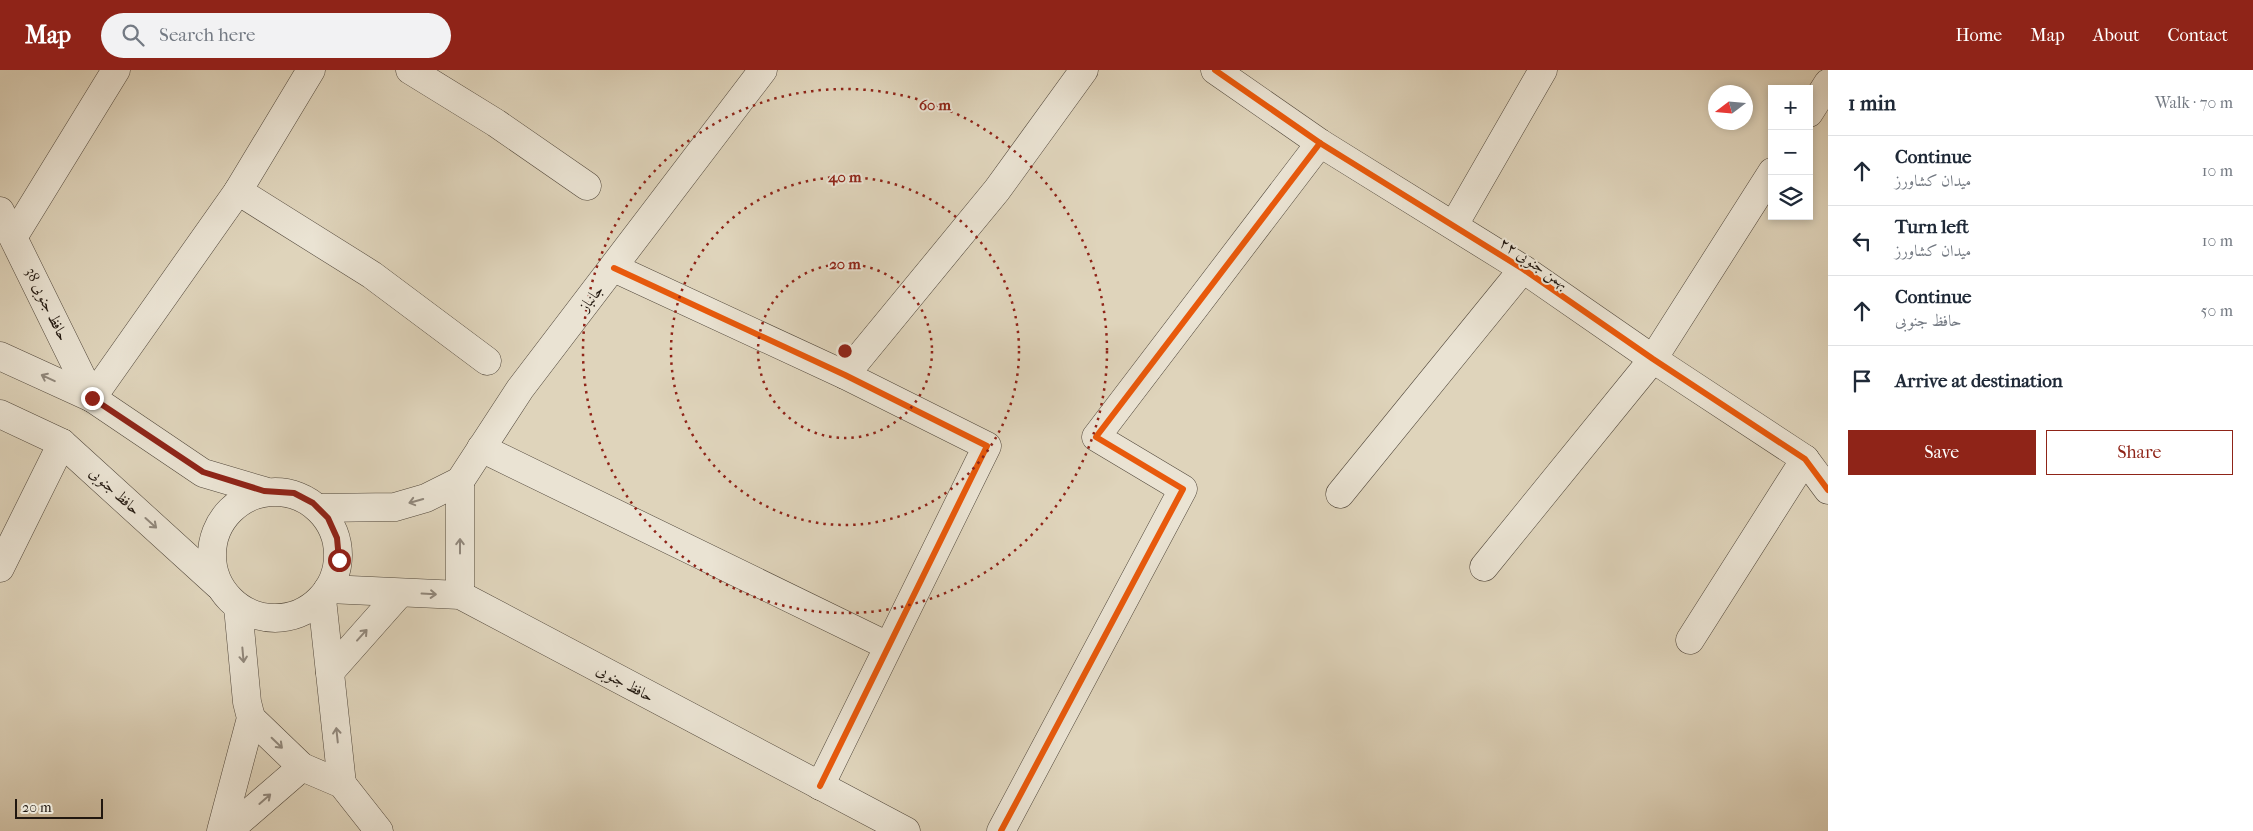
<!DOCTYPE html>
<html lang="en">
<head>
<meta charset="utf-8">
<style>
  body { margin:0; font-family:"IM FELL French Canon",Amiri,serif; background:#f2f2f3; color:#1f2937 }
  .controls { position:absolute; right:15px; top:15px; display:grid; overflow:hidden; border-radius:0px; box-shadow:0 2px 8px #0003 }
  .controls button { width:45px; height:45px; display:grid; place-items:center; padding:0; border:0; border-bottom:1px solid #e0e1e3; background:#fff; color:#1f2937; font:25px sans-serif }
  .compass { position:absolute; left:1708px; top:15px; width:45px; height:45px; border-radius:50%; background:#fff; box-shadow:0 2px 8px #0003; rotate:254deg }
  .scale { position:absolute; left:15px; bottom:12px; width:88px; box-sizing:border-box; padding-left:5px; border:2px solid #21170f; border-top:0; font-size:14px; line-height:18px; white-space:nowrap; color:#21170f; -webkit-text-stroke:4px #eae3d3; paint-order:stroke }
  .stop { position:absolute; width:15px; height:15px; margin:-11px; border:4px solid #8f2418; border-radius:50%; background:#fff }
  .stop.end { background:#8f2418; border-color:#fff; box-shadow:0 1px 5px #0008 }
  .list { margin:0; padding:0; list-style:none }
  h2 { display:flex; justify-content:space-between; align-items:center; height:65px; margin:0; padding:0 20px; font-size:21px }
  h2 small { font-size:16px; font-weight:400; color:#747a83 }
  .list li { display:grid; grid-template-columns:32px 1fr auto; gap:15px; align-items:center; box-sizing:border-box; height:70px; padding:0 20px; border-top:1px solid #e0e1e3 }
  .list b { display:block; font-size:19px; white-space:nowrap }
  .list p { margin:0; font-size:16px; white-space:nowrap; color:#747a83 }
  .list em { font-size:16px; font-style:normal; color:#747a83 }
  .actions { display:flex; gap:10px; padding:15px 20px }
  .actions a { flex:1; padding:11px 0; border:1px solid #8f2418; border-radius:0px; text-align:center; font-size:18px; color:#8f2418 }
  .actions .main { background:#8f2418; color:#fff }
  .icon { flex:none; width:28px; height:28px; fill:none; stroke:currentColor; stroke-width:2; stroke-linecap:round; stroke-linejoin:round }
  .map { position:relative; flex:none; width:1828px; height:761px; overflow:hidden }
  header { display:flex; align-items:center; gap:30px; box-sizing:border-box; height:70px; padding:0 25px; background:#8f2418; color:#fff }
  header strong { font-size:24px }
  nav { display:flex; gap:28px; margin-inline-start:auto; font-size:18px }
  .search { width:350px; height:45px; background:#f2f2f3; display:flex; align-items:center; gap:12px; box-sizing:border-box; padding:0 18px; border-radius:28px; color:#747a83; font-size:19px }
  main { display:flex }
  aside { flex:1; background:#fff }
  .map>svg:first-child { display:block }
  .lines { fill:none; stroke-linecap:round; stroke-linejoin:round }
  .minor-casing { stroke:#50463a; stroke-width:29 }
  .tertiary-casing { stroke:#50463a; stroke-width:29 }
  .minor { stroke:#eae3d3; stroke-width:28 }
  .tertiary { stroke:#eae3d3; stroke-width:28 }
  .cycleway-casing { stroke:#eae3d3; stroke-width:9 }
  .cycleway { stroke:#e8590c; stroke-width:6 }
  .oneway { stroke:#90877b }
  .route { stroke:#8f2418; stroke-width:6 }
  .ring { fill:none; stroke:#8f2418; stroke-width:2.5; stroke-dasharray:2.5 5 }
  .labels { text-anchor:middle; stroke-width:4; stroke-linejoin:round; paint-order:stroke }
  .street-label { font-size:15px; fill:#21170f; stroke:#eae3d3 }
  .centre { fill:#8f2418; stroke:#eae3d3; stroke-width:2.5 }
  .ring-label { font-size:15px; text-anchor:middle; font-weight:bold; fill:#8f2418; stroke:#eae3d3; stroke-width:4; stroke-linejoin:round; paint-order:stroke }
</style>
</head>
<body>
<header>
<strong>Map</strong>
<div class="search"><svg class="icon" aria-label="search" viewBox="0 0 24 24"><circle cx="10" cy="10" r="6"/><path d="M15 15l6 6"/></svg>Search here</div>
<nav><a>Home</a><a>Map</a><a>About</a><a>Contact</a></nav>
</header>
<main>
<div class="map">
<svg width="1828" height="761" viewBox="0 0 1828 761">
  <rect width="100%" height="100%" fill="#dfd4bb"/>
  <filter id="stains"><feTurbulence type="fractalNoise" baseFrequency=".004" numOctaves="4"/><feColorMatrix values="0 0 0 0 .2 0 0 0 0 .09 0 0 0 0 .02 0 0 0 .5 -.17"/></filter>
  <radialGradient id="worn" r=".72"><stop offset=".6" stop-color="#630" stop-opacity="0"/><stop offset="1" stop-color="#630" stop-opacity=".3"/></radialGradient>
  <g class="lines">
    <g class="minor-casing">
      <g id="minor">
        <polyline points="410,0 496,53 587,116"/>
        <polyline points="1809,43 1828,13"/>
        <polyline points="238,121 372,205 487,291"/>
        <polyline points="0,141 92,328 238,121 311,0"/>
        <polyline points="1454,155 1543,0"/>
        <polyline points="14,166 116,0"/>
        <polyline points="614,198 845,305 987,376 820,716"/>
        <polyline points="845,305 997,120 1084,0"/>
        <polyline points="481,378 888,576"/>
        <polyline points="1340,424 1523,199"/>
        <polyline points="1484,497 1653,289 1772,102"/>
        <polyline points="0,498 62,373"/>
        <polyline points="1690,570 1805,389"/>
        <polyline points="1001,761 1183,419 1096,367 1320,73"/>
      </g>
    </g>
    <g class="tertiary-casing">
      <g id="tertiary">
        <polyline points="1215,0 1320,73 1523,199 1653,289 1805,389 1828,420"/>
        <polyline points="0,286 92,328 203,403 264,421"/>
        <polyline points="0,344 62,373 218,515"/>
        <polyline points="460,411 520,319 763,0"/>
        <circle cx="275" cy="485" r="63"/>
        <polyline points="318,438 395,437 426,428 460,411"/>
        <polyline points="328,519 460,525 906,761"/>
        <polyline points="460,525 460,411"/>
        <polyline points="322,529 342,714"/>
        <polyline points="330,602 400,523"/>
        <polyline points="251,648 302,697"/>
        <polyline points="221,761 251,648 247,632 238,537"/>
        <polyline points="228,761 302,697 342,714 379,761"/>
      </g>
    </g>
    <use href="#minor" class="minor"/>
    <use href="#tertiary" class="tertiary"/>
    <g class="cycleway-casing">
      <g id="cycleway">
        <polyline points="1215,0 1320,73 1523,199 1653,289 1805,389 1828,420"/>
        <polyline points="614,198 845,305 987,376 820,716"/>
        <polyline points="1001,761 1183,419 1096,367 1320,73"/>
      </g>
    </g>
    <use href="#cycleway" class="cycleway"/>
  </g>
  <defs><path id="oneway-shaft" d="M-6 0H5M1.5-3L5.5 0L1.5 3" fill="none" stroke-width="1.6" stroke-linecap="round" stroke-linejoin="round" transform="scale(1.25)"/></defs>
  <g class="oneway">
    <use href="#oneway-shaft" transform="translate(48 308) rotate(-155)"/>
    <use href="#oneway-shaft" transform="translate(416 431) rotate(164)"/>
    <use href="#oneway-shaft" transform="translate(151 453) rotate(42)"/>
    <use href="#oneway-shaft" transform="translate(460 476) rotate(-90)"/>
    <use href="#oneway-shaft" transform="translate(429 524) rotate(3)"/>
    <use href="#oneway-shaft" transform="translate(362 565) rotate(-48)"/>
    <use href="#oneway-shaft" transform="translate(243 585) rotate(85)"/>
    <use href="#oneway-shaft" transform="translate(337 665) rotate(-96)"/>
    <use href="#oneway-shaft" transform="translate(277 673) rotate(44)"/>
    <use href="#oneway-shaft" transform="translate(265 729) rotate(-41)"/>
  </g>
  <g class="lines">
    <polyline class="route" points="92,328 203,402 264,421 294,423 313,433 328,448 337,468 339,490"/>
  </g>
  <g class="ring">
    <circle cx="845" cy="281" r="87"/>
    <circle cx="845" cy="281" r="174"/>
    <circle cx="845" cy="281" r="262"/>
  </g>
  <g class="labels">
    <g class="street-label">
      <text transform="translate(1534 193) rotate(34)" y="5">۲۲ بهمن جنوبی</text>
      <text transform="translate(591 228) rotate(-52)" y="5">جانباز</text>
      <text transform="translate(47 234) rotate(64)" y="5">حافظ جنوبی 38</text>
      <text transform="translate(115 421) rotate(42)" y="5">حافظ جنوبی</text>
      <text transform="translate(625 613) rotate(28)" y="5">حافظ جنوبی</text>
    </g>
  </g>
  <circle cx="845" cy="281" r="8" class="centre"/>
  <g class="ring-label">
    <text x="935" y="40">60 m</text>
    <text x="845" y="112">40 m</text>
    <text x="845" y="199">20 m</text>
  </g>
  <rect width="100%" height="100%" filter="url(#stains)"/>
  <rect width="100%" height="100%" fill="url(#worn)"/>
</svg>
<div class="controls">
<button>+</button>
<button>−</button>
<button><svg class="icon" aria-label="layers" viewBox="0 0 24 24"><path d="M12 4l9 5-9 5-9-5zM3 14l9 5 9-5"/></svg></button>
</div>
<svg class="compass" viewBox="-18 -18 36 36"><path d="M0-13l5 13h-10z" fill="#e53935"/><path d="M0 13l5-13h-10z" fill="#747a83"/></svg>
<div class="scale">20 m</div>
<div class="stop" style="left:339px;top:490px"></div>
<div class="stop end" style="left:92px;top:328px"></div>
</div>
<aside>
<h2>1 min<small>Walk · 70 m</small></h2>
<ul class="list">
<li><svg class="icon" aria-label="ahead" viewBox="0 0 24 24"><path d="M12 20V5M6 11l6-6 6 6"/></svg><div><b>Continue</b><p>میدان کشاورز</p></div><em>10 m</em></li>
<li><svg class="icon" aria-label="left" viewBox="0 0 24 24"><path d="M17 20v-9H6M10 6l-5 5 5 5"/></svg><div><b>Turn left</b><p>میدان کشاورز</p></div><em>10 m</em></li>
<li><svg class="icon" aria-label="ahead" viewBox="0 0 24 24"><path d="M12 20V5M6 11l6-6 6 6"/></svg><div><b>Continue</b><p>حافظ جنوبی</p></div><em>50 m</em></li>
<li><svg class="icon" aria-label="arrive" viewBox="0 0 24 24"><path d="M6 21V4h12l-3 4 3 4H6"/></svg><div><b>Arrive at destination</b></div></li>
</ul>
<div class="actions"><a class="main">Save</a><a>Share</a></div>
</aside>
</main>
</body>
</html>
